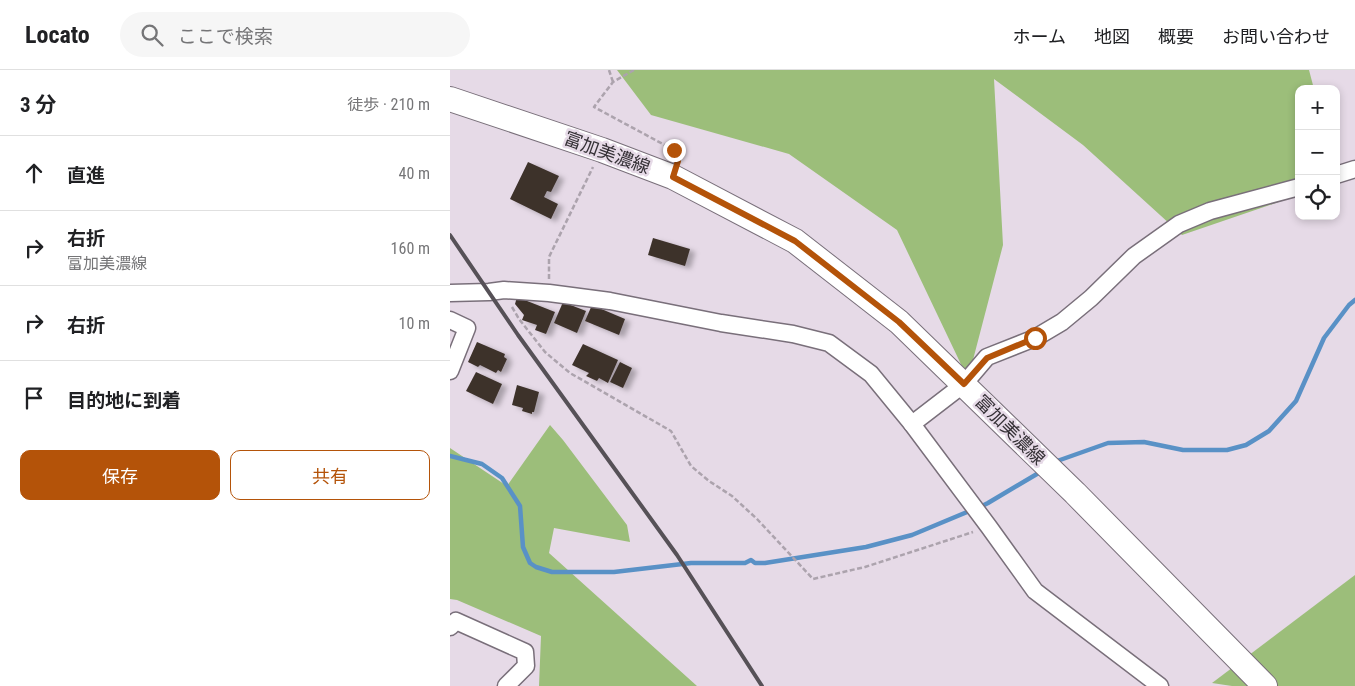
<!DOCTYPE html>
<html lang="ja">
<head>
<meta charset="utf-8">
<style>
  body { margin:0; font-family:"Roboto Condensed","Noto Sans JP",sans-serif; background:#f6f6f6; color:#202124 }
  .controls { position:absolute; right:15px; top:15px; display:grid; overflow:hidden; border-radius:10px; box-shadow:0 2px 8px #0003 }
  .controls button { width:45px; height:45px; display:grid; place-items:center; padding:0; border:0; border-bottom:1px solid #e0e0e0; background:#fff; color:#202124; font:25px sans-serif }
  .stop { position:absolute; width:15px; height:15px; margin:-11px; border:4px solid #b45309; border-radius:50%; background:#fff }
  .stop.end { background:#b45309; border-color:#fff; box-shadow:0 1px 5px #0008 }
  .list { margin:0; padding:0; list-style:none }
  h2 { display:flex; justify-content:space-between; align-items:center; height:65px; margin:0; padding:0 20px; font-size:21px }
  h2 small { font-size:16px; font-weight:400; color:#757577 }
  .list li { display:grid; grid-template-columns:32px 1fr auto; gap:15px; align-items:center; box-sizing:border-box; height:75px; padding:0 20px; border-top:1px solid #e0e0e0 }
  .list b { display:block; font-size:19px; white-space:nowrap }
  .list p { margin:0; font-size:16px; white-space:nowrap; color:#757577 }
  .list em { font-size:16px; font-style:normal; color:#757577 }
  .actions { display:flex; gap:10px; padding:15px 20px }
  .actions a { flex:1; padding:11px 0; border:1px solid #b45309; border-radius:10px; text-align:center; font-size:18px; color:#b45309 }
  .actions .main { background:#b45309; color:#fff }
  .icon { flex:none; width:28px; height:28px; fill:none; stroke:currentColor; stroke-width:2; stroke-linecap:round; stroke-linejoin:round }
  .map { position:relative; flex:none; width:905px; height:616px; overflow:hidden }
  header { display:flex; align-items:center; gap:30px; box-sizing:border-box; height:70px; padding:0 25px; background:#fff; border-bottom:1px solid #e0e0e0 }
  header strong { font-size:24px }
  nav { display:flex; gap:28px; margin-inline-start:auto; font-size:18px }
  .search { width:350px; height:45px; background:#f6f6f6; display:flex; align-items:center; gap:12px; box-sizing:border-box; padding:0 18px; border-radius:28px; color:#757577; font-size:19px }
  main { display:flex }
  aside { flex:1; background:#fff }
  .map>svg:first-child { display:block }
  .forest { fill:#9cbe7a }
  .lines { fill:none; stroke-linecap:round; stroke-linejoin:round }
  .stream { stroke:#5991c6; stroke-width:4.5 }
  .building { fill:#3e322c; filter:url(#shadow) }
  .street-casing { stroke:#796f7a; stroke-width:19 }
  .secondary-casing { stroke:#796f7a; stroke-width:26 }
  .path { stroke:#aca3ad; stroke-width:2.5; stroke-dasharray:5 2.5; stroke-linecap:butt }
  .street { stroke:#fff; stroke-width:16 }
  .secondary { stroke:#fff; stroke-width:24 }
  .rail { stroke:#565157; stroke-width:4 }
  .route { stroke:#b45309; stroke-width:6 }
  .labels { text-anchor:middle; stroke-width:5; stroke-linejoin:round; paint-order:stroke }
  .street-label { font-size:18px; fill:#343035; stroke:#e6dae7 }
</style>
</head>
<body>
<header>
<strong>Locato</strong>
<div class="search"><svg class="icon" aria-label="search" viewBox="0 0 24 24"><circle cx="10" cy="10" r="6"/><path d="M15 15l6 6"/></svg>ここで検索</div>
<nav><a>ホーム</a><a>地図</a><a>概要</a><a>お問い合わせ</a></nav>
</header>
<main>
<aside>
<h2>3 分<small>徒歩 · 210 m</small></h2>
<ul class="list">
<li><svg class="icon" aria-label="ahead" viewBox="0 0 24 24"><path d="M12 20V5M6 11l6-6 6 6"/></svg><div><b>直進</b></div><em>40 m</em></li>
<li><svg class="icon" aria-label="right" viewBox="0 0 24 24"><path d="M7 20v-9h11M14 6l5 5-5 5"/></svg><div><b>右折</b><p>富加美濃線</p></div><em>160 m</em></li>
<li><svg class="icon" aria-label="right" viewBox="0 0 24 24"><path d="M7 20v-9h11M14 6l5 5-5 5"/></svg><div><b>右折</b></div><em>10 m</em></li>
<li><svg class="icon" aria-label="arrive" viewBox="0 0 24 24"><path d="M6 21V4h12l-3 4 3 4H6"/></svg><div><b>目的地に到着</b></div></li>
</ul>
<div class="actions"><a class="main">保存</a><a>共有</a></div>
</aside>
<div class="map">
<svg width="905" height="616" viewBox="0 0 905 616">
  <defs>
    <filter id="shadow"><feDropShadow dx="5.5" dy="3" stdDeviation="2.5" flood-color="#0004"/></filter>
  </defs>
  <rect width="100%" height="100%" fill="#e6dae7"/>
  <g class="forest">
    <polygon points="167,0 859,0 864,19 849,19 849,125 732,165 633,75 544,9 553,175 518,309 447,160 339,84 201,45"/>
    <polygon points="100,355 113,370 177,455 180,472 104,458 99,483 247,616 89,616 91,566 7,530 0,529 0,378 57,416"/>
    <polygon points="905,505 905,616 782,616 762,613"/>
  </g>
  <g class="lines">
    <g class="stream">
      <polyline points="0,386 32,394 52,408 70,436 73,477 80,493 86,497 102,502 164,502 241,493 295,493 301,490 305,493 315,493 416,477 462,465 522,440"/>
      <polyline points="605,393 610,390 658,373 694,372 733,380 777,380 796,375 819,361 846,331 874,268 899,235 905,230"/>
      <polyline points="530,437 538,433 592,401"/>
    </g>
  </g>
  <g class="building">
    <polygon points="78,92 109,106 101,122 97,121 94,127 108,134 101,149 60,129"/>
    <polygon points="203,168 240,179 235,196 198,185"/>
    <polygon points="67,227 105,242 96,264 85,260 87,255 72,250 74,245 65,234"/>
    <polygon points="113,232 136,241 127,263 104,253"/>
    <polygon points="142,235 175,249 169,265 135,251"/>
    <polygon points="27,272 55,284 54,287 57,289 51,302 48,300 46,303 30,295 28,297 18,292"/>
    <polygon points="133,274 168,290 158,313 149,308 147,311 136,306 139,303 122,295"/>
    <polygon points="170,292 182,298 173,318 160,312"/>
    <polygon points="26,302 52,314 43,334 16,321"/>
    <polygon points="67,315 89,322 84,342 82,342 82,344 72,341 73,338 62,335"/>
  </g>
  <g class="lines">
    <g class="street-casing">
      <g id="street">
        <polyline points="886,105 905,99"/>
        <polyline points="0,223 39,222 54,220 99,223 160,231 271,253 343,264 379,273 421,304 462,354 539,457 585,521 710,616"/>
        <polyline points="0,250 17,258 0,301"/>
        <polyline points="462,354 514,314 537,287 585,268 612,252 641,228 684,186 729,154 760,141 849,117"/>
        <polyline points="0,557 6,551 75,582 76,596 56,616"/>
      </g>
    </g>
    <g class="secondary-casing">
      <polyline id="secondary" points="0,29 152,80 223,107 345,171 449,252 625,423 815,616"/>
    </g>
    <g class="path">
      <polyline points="159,0 163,12"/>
      <polyline points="184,0 163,12 144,37 224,80 226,87"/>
      <polyline points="99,209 99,187 143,97"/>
      <polyline points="62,237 69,249 95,282 120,303 221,361 241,396 259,411 282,426 307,449 363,509 415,497 523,462"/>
    </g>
    <use href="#street" class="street"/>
    <use href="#secondary" class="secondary"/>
    <polyline class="rail" points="0,165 68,265 227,485 312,616"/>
  </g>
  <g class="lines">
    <polyline class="route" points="224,80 228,91 223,107 345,171 449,252 514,314 537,288 585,268"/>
  </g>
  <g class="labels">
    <g class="street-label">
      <text transform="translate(157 83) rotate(20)" y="6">富加美濃線</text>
      <text transform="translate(560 360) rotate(45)" y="6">富加美濃線</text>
    </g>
  </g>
</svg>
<div class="controls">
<button>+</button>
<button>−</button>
<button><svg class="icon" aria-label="locate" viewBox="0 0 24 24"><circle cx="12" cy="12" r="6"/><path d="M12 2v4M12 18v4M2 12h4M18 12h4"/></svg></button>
</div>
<div class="stop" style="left:585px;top:268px"></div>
<div class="stop end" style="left:224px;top:80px"></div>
</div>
</main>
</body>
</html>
